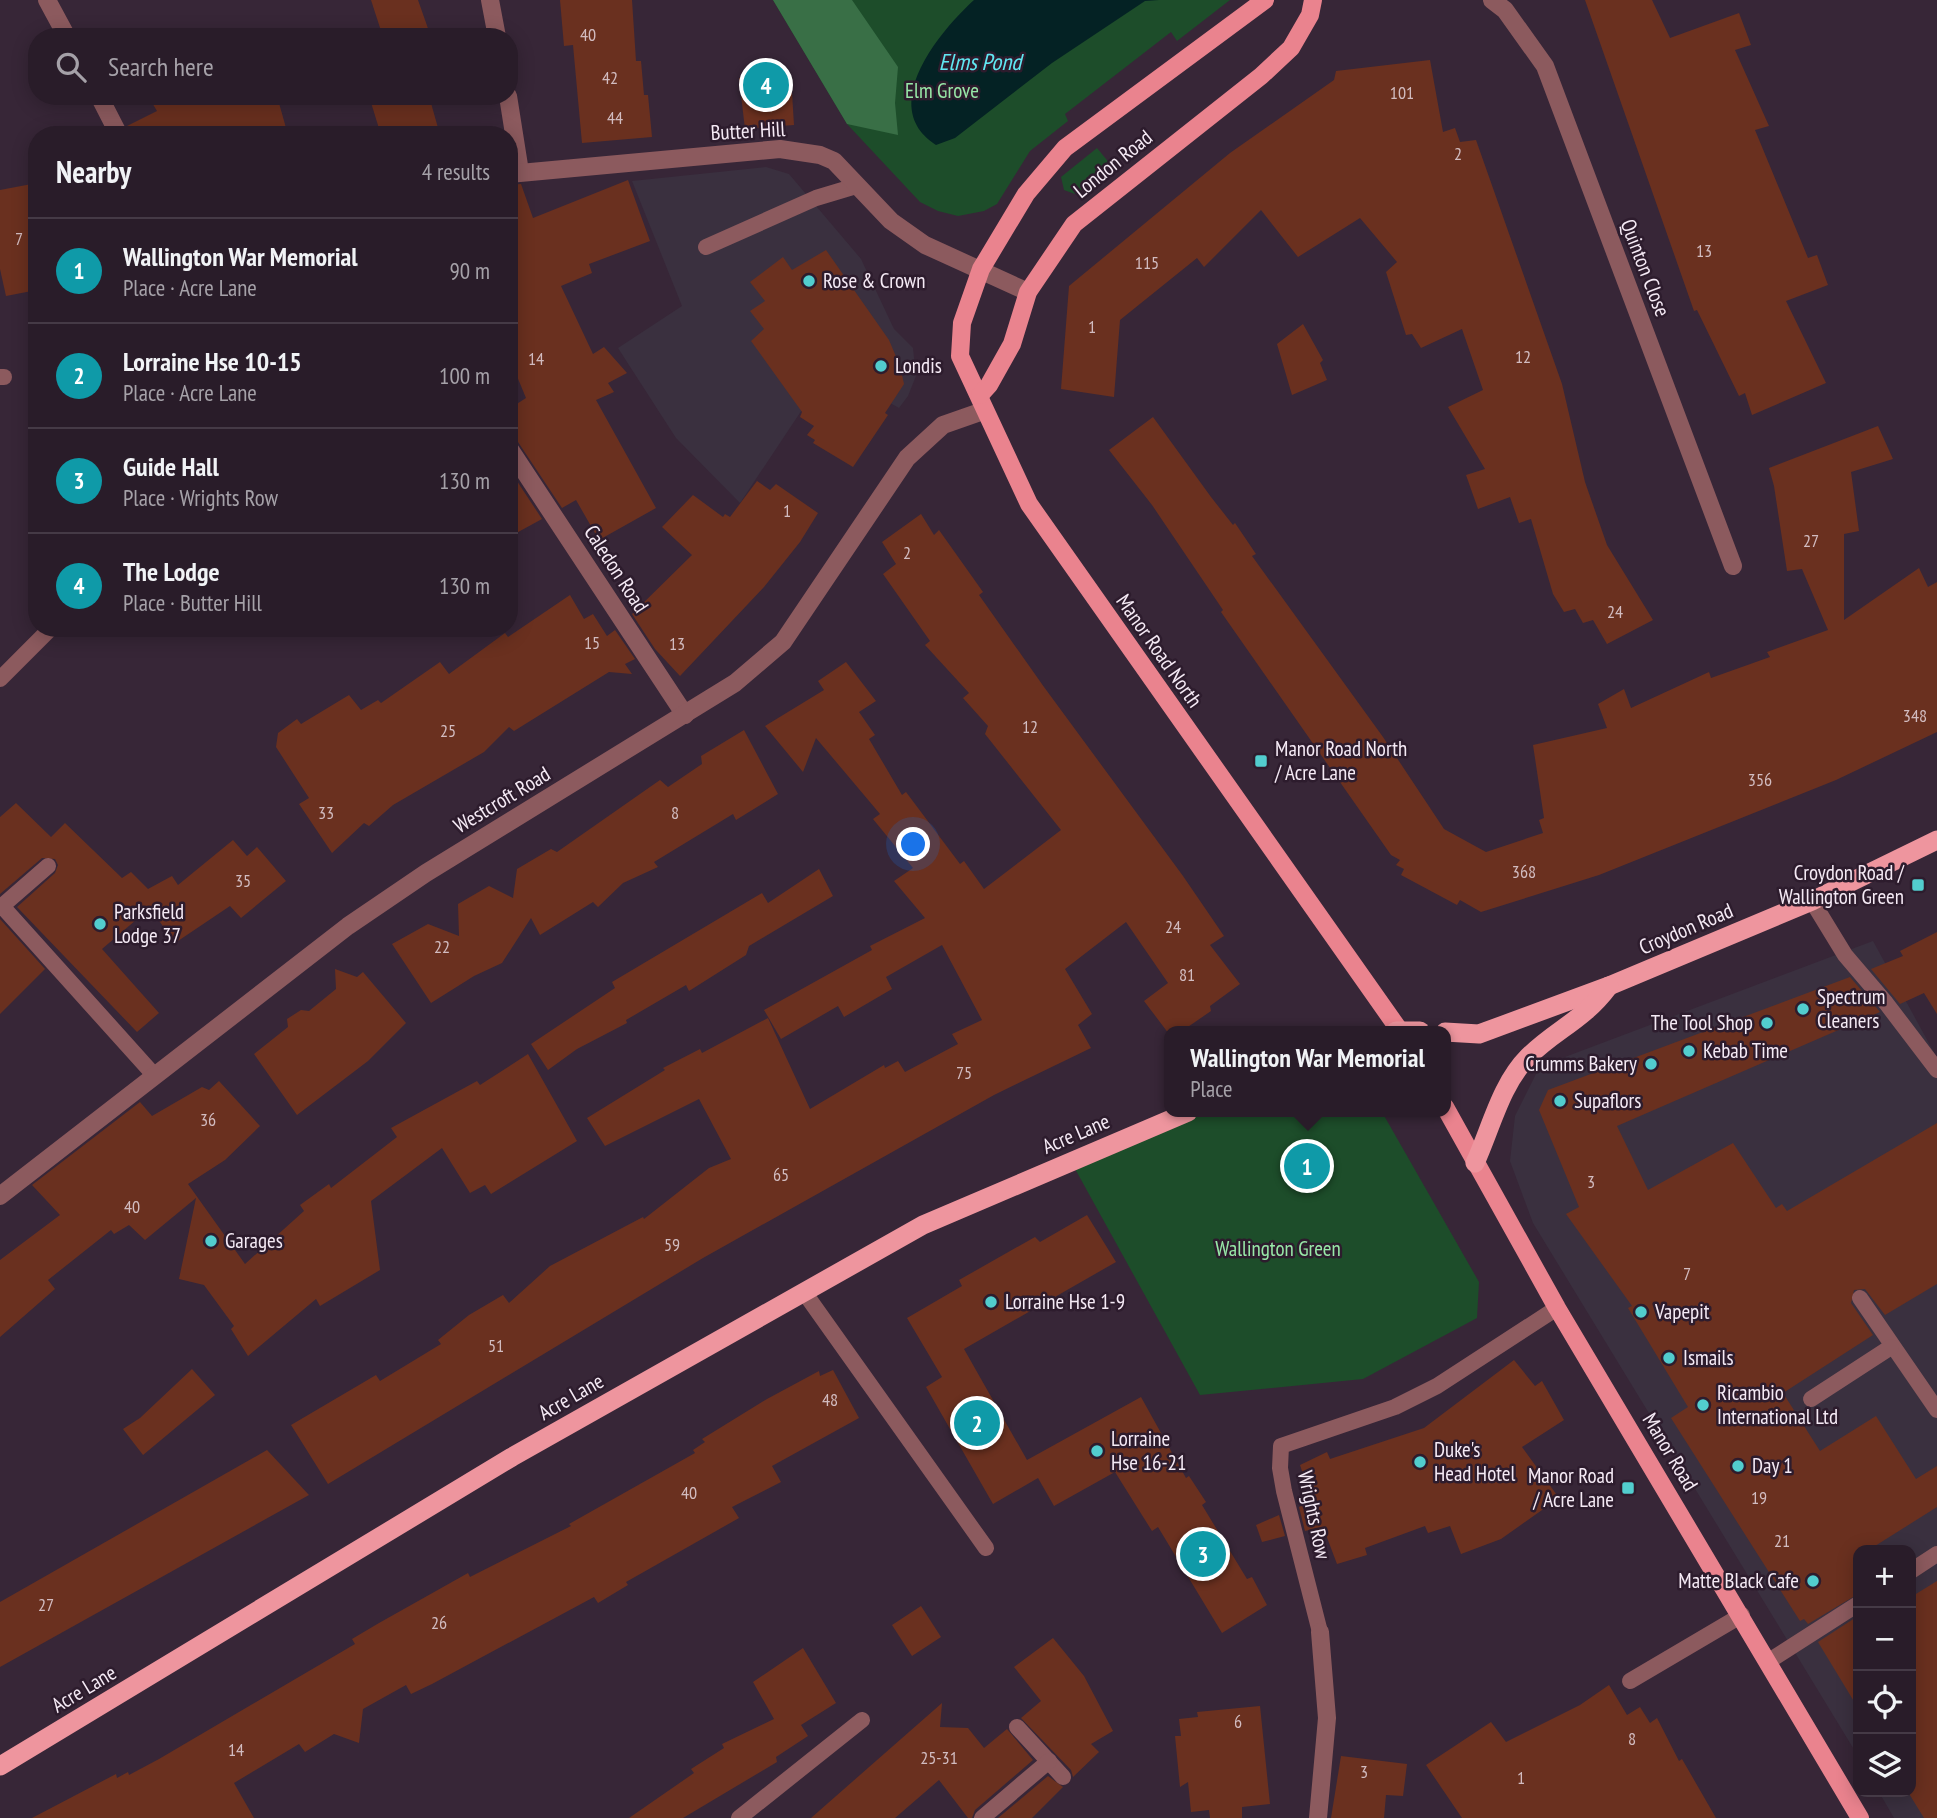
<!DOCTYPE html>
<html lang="en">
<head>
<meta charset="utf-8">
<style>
  body { margin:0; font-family:"PT Sans Narrow",sans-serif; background:#312531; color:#f1f3f6 }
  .controls { position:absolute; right:21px; bottom:21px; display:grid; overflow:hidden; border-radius:14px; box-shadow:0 4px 18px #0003 }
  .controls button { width:63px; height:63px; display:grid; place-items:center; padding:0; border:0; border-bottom:2px solid #453a46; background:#291c29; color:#f1f3f6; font:35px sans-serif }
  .you { position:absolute; left:914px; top:845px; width:24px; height:24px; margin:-18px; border:5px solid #fff; border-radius:50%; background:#1a73e8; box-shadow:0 0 0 10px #1a73e833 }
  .badge { display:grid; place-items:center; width:46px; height:46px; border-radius:50%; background:#8c9099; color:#fff; font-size:23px; font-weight:700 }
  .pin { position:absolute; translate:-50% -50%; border:4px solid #fff; box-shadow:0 2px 7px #0006 }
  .popup { position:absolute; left:1164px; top:1026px; width:287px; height:91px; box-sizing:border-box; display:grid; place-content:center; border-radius:14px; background:#291c29; filter:drop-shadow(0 2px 5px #0005); font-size:23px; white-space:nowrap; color:#a5a1a8 }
  .popup b { font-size:26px; color:#f1f3f6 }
  .popup::after { content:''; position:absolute; left:50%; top:100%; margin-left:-14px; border:14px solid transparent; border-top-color:#291c29 }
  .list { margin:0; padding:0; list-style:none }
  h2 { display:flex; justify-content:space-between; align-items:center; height:91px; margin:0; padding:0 28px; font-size:30px }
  h2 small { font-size:23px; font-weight:400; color:#a5a1a8 }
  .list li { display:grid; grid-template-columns:46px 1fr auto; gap:21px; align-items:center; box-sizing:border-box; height:105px; padding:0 28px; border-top:2px solid #453a46 }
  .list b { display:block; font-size:26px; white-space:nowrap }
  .list p { margin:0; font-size:23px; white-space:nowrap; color:#a5a1a8 }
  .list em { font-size:23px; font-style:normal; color:#a5a1a8 }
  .icon { flex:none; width:38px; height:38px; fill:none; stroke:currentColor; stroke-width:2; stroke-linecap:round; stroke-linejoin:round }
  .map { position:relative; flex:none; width:1937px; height:1818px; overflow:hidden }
  .search { position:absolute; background:#291c29; box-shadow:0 4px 18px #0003; left:28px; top:28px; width:490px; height:77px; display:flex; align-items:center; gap:18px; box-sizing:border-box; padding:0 24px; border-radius:28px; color:#a5a1a8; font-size:26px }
  .panel { position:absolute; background:#291c29; box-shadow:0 4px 18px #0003; left:28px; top:126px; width:490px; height:511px; border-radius:28px }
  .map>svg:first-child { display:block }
  .commercial { fill:#3a303f }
  .green { fill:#1d4d2a }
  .forest { fill:#396f46 }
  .water { fill:#042224 }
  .building { fill:#6a301f }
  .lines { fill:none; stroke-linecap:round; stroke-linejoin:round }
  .service { stroke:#8c5a5e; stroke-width:16 }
  .minor { stroke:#8c5a5e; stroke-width:18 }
  .primary { stroke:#ea838e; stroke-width:18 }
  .trunk { stroke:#ee959e; stroke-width:19 }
  .poi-dot { fill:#52cdce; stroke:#2d1c2d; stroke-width:2.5 }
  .labels { text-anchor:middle; stroke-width:5; stroke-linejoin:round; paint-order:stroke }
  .number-label { font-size:18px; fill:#d2bcc0 }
  .park-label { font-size:21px; fill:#98e8a8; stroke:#2d1c2d }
  .street-label { font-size:21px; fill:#f5eaf5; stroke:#2d1c2d }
  .poi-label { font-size:21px; fill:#f5eaf5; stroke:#2d1c2d; text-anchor:start }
  .water-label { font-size:23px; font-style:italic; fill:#60e8f2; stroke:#2d1c2d }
</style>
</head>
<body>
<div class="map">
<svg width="1937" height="1818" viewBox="0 0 1937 1818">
  <rect width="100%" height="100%" fill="#372637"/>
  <g class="commercial">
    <polygon points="766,167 789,174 861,259 894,329 913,348 916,376 908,396 899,408 829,369 740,503 676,438 618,348 682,306 632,181"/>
    <polygon points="1873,941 1937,1058 1937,1818 1894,1818 1879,1792 1911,1792 1911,1550 1858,1550 1858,1756 1533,1223 1510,1161 1515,1116 1537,1072 1557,1060"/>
  </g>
  <g class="green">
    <polygon points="773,0 1230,0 1177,41 1171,32 1065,114 1068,121 1030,151 997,204 984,211 958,216 938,211 920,202 847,124"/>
    <polygon points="1097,148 1111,165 1080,191 1075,194 1064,190 1061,177"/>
    <polygon points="1189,1112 1382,1112 1479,1282 1477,1318 1363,1379 1200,1395 1074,1167"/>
  </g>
  <polygon class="forest" points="773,0 852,0 898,67 895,103 898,135 847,124"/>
  <path class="water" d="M974,0H1159L1145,1L1052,63L955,138L936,145C876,107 940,31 974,0Z"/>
  <g class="building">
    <polygon points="371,0 418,0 431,37 383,37"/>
    <polygon points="560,0 632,0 636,61 641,61 644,95 648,95 652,137 582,143 573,45 564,46"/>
    <polygon points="1585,0 1652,0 1670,38 1739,13 1751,45 1735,50 1769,126 1755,130 1808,258 1817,255 1828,285 1786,301 1826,383 1752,415 1745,393 1739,396 1697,310 1694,311"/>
    <polygon points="164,30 168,37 139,37"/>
    <polygon points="1430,60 1443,132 1455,128 1460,142 1476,140 1562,384 1585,482 1607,545 1653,620 1607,644 1593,620 1583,623 1575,609 1564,612 1553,594 1531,519 1519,523 1510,497 1478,509 1466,475 1485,469 1448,407 1483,390 1462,329 1421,348 1412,334 1406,335 1386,272 1397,262 1360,218 1298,257 1261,210 1204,267 1197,258 1120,320 1114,397 1061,389 1069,286 1230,153 1334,80 1336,71"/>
    <polygon points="783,75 791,76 794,125 745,129 739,78"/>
    <polygon points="148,96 277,96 288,135 130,135 127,126 157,111"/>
    <polygon points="369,96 429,96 440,135 381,135"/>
    <polygon points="628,180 650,241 589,264 592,273 561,286 593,354 604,347 627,373 608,383 614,392 596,400 656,508 599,540 576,500 562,508 518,442 509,437 509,409 526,398 509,357 509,185 521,184 533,218"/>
    <polygon points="37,183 37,290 6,296 0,269 0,190"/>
    <polygon points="826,250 889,340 900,366 904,384 885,413 888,415 853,467 813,443 815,440 807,435 814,426 800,417 802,412 751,341 764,329 750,311 765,301 750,282 783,257 792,270"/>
    <polygon points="1303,324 1323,360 1320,363 1327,380 1292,395 1277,344"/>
    <polygon points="1153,417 1211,497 1233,525 1235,523 1256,554 1252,556 1383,737 1444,829 1486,852 1543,833 1539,820 1544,818 1533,745 1607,728 1598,704 1624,689 1631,708 1709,672 1711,678 1770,657 1767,652 1828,630 1802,569 1787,571 1774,486 1769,468 1878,426 1893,459 1851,472 1859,531 1844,534 1844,620 1919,568 1928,587 1937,582 1937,732 1836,780 1599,875 1481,912 1460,900 1457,905 1401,875 1404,869 1396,865 1400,860 1391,855 1221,612 1223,610 1152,505 1109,450"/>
    <polygon points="509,469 542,519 509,537"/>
    <polygon points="757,481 770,490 776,484 818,513 800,542 764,587 680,676 655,649 632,614 692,555 662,527 693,495 723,517 725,514 730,517"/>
    <polygon points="921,514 934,535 939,530 983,592 979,595 1044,687 1183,876 1224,936 1210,945 1240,984 1210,1006 1211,1011 1182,1031 1169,1031 1169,1034 1144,1001 1168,983 1126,922 1065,969 1092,1014 1078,1025 1091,1048 994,1095 703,1258 328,1484 291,1425 376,1375 380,1381 441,1344 438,1340 469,1315 503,1295 509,1303 550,1266 643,1217 644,1219 709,1168 731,1159 699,1099 605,1146 587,1118 665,1070 663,1068 700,1049 702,1053 768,1018 810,1109 884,1065 885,1068 898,1061 905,1072 958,1044 952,1034 982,1020 942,945 886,977 892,989 844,1017 838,1006 781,1039 764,1010 872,950 870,946 925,918 894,881 913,868 873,819 880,814 816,738 803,772 765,726 824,690 818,681 846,662 876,701 859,712 875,735 869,739 902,795 906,792 960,864 964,861 984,889 1061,830 985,734 988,726 963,698 969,693 925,645 930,641 883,574 896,564 882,542"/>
    <polygon points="570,595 584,619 593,614 607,636 615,630 635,659 625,664 632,674 609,672 514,731 509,727 484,752 393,805 369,826 364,823 332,853 299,804 309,798 276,747 278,733 297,719 301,724 349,695 361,710 378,700 381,703 440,662 449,674 505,633 508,637"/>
    <polygon points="744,730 778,794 736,820 733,814 654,862 658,867 623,883 598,907 593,902 540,935 531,918 502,963 474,976 431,1003 392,944 428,924 459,936 458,904 489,886 513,898 517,869 551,849 557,852 660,780 668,787 702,764 701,756"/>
    <polygon points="16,803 51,837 65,823 122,878 131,872 148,889 172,876 178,885 233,840 247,856 257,847 286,881 241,918 230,906 175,943 150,908 102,949 159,1013 137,1032 17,907 55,873 58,865 55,859 42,858 0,894 0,817"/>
    <polygon points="819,869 833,896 749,946 746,955 689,991 686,985 626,1020 627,1023 577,1049 548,1070 531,1044 615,988 612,982 762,893 768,903"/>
    <polygon points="0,919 45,969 0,1014"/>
    <polygon points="1937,932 1937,1014 1924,993 1900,1004 1871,969 1903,956 1900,951"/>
    <polygon points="335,969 357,977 363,972 406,1023 368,1061 297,1115 254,1054 288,1027 287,1019 301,1010 309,1011 336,989"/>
    <polygon points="1850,977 1880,1012 1617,1126 1648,1190 1733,1143 1776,1208 1782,1204 1787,1211 1937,1123 1937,1284 1885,1315 1865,1289 1854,1290 1851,1303 1873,1335 1783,1393 1820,1451 1876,1416 1916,1479 1937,1466 1937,1507 1875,1546 1878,1550 1858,1550 1858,1594 1808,1624 1804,1619 1800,1621 1671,1418 1688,1407 1628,1308 1632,1306 1566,1214 1579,1207 1539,1110 1548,1090"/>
    <polygon points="528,1054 577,1141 491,1194 485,1185 470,1193 442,1148 371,1201 380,1270 320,1306 316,1299 248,1356 231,1329 234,1326 204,1285 179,1279 196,1198 145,1240 129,1225 114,1234 111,1230 48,1280 55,1289 0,1337 0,1260 60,1215 32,1185 140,1102 152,1116 202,1087 209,1090 219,1081 260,1126 225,1160 188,1184 245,1264 304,1211 300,1205 329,1184 331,1188 397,1137 391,1128 477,1081 480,1085"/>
    <polygon points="1087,1215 1116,1262 964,1349 1027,1460 1141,1397 1186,1478 1189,1476 1206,1502 1202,1505 1247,1579 1252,1577 1267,1605 1222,1633 1158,1527 1152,1531 1115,1472 1054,1506 1038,1478 993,1504 926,1387 942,1377 907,1318 962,1286 959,1280 1035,1237 1040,1242"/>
    <polygon points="1514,1360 1535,1386 1542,1381 1564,1420 1522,1447 1559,1498 1501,1539 1461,1554 1450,1526 1428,1533 1425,1526 1365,1548 1367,1555 1337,1564 1323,1527 1305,1531 1299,1507 1312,1501 1300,1465 1327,1452 1330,1459 1424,1428"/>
    <polygon points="192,1369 215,1395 143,1455 123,1429 140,1418"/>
    <polygon points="833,1370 859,1418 772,1466 781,1482 732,1507 739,1518 626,1582 628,1585 598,1603 594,1597 432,1684 411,1694 406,1685 363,1709 359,1743 334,1734 305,1752 299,1744 234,1783 254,1818 32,1818 116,1774 117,1778 128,1772 129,1775 159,1759 355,1644 352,1639 379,1623 468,1573 470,1577 571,1526 569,1524 695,1453 693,1450 705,1442 702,1439 767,1399 819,1371 820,1376"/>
    <polygon points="267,1450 309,1495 0,1667 0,1602"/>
    <polygon points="1279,1515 1285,1536 1262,1542 1256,1525"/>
    <polygon points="1937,1581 1937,1818 1924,1818 1908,1792 1911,1792 1911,1597"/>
    <polygon points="921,1606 941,1637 912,1656 892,1625"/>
    <polygon points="1858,1616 1858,1708 1818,1642"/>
    <polygon points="1053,1638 1084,1676 1113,1731 1091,1744 1099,1752 1073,1777 1071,1770 1021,1718 1041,1701 1014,1667"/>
    <polygon points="803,1648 836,1703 801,1725 808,1736 776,1757 777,1762 683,1818 629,1818 694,1773 691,1769 724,1748 722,1744 774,1719 753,1682"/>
    <polygon points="1609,1685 1627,1715 1640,1707 1650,1723 1657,1718 1679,1761 1682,1759 1716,1818 1462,1818 1426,1765 1491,1722 1506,1742 1580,1705"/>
    <polygon points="942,1703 940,1727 968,1728 984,1748 1007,1729 1033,1760 975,1810 972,1818 968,1818 939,1780 895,1818 811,1818"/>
    <polygon points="1260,1706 1270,1804 1242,1807 1242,1818 1210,1818 1209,1810 1191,1812 1188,1782 1180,1787 1175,1736 1181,1736 1179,1719 1198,1717 1197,1712"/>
    <polygon points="1341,1756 1407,1764 1403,1796 1386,1795 1384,1818 1331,1818"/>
    <polygon points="1048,1776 1063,1787 1032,1818 998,1818"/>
  </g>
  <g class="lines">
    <g class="service">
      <polyline points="706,247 816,198 856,186"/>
      <polyline points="0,377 4,377"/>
      <polyline points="0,679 51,628"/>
      <polyline points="48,866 2,906 154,1075"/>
      <polyline points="1812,901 1845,955 1886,1003 1937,1070"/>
      <polyline points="804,1292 986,1548"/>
      <polyline points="1860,1298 1937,1410"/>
      <polyline points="1811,1399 1891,1347"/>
      <polyline points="1911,1571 1937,1554"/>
      <polyline points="1320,1632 1284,1491 1280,1468 1281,1446 1395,1407 1437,1386 1557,1308"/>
      <polyline points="1769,1661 1858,1604"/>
      <polyline points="1630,1681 1742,1615"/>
      <polyline points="1017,1727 1063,1777"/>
      <polyline points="739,1818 862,1720"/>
      <polyline points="982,1818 1049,1761"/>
    </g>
    <g class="minor">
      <polyline points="47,0 67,37"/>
      <polyline points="490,0 497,37"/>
      <polyline points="1492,0 1505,10 1545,66 1733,566"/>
      <polyline points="99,96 119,135"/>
      <polyline points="508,96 520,172"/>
      <polyline points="509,174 780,149 820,155 834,161 891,221 925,245 1028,292"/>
      <polyline points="509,448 685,715"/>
      <polyline points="0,1196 348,926 426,873 735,683 783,642 907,458 943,425 983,411"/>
      <polyline points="1318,1818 1327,1718 1320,1632"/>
    </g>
    <g class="primary">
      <polyline points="1265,0 1065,148 1026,194 981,269 962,323 960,356 1029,504 1400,1031"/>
      <polyline points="980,395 989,385 1012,344 1028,292 1074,224 1261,76 1291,48 1310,15 1313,0"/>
      <polyline points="1445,1107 1557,1308 1860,1818"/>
    </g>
    <g class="trunk">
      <polyline points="1396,1031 1420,1031"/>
      <polyline points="1445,1032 1479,1034 1609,986 1812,901 1937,840"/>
      <path d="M1475,1163C1491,1128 1501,1084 1528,1057C1556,1029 1583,1021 1609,986"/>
      <polyline points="0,1766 512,1457 923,1225 1188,1112"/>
    </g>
  </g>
  <g class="poi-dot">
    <circle cx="809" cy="281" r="7"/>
    <circle cx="881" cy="366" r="7"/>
    <rect x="1254" y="754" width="14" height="14" rx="3.5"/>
    <rect x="1911" y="878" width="14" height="14" rx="3.5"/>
    <circle cx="100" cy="924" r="7"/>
    <circle cx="1803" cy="1009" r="7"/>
    <circle cx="1767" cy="1023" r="7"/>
    <circle cx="1689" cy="1051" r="7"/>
    <circle cx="1651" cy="1064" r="7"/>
    <circle cx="1560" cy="1101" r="7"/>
    <circle cx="211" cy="1241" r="7"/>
    <circle cx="991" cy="1302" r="7"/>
    <circle cx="1641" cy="1312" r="7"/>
    <circle cx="1669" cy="1358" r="7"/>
    <circle cx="1703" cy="1405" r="7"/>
    <circle cx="1097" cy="1451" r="7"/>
    <circle cx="1420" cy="1462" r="7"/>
    <circle cx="1738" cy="1466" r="7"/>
    <rect x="1621" y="1481" width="14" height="14" rx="3.5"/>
    <circle cx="1813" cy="1581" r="7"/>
  </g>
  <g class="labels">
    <g class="number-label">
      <text x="588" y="41">40</text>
      <text x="610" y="84">42</text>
      <text x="1402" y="99">101</text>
      <text x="615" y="124">44</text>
      <text x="1458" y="160">2</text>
      <text x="19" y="245">7</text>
      <text x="1704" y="257">13</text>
      <text x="1147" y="269">115</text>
      <text x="1092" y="333">1</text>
      <text x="1523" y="363">12</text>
      <text x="536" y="365">14</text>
      <text x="787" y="517">1</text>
      <text x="1811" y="547">27</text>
      <text x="907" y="559">2</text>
      <text x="1615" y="618">24</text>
      <text x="592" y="649">15</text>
      <text x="677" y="650">13</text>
      <text x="1915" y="722">348</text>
      <text x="1030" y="733">12</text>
      <text x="448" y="737">25</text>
      <text x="1760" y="786">356</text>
      <text x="326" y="819">33</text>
      <text x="675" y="819">8</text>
      <text x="1524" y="878">368</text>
      <text x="243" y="887">35</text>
      <text x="1173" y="933">24</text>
      <text x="442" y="953">22</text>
      <text x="1187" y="981">81</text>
      <text x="964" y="1079">75</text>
      <text x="208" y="1126">36</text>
      <text x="781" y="1181">65</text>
      <text x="1591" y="1188">3</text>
      <text x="132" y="1213">40</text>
      <text x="672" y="1251">59</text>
      <text x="1687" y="1280">7</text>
      <text x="496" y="1352">51</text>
      <text x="830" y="1406">48</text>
      <text x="689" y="1499">40</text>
      <text x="1759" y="1504">19</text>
      <text x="1782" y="1547">21</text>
      <text x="46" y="1611">27</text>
      <text x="439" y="1629">26</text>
      <text x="1238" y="1728">6</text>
      <text x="1632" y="1745">8</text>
      <text x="236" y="1756">14</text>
      <text x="939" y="1764">25-31</text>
      <text x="1364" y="1778">3</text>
      <text x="1521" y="1784">1</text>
    </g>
    <g class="park-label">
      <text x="942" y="98">Elm Grove</text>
      <text x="1278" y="1256">Wallington Green</text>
    </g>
    <g class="street-label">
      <text transform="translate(748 131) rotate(-3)" y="7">Butter Hill</text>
      <text transform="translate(1113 164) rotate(-39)" y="7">London Road</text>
      <text transform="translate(1645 268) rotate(69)" y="7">Quinton Close</text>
      <text transform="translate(616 569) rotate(57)" y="7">Caledon Road</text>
      <text transform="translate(1159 651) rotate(55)" y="7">Manor Road North</text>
      <text transform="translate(502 800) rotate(-31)" y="7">Westcroft Road</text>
      <text transform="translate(1686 929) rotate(-23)" y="7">Croydon Road</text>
      <text transform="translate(1076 1134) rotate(-23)" y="7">Acre Lane</text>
      <text transform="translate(571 1397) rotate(-30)" y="7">Acre Lane</text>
      <text transform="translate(1670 1452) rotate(59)" y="7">Manor Road</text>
      <text transform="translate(1314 1515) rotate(78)" y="7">Wrights Row</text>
      <text transform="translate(84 1689) rotate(-31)" y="7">Acre Lane</text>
    </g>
    <g class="poi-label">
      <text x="823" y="288">Rose &amp; Crown</text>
      <text x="895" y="373">Londis</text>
      <text x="1275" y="756">Manor Road North<tspan x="1275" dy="24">/ Acre Lane</tspan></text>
      <text x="1904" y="880" text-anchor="end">Croydon Road /<tspan x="1904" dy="24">Wallington Green</tspan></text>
      <text x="114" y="919">Parksfield<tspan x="114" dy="24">Lodge 37</tspan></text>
      <text x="1817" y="1004">Spectrum<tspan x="1817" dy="24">Cleaners</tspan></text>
      <text x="1753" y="1030" text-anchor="end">The Tool Shop</text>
      <text x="1703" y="1058">Kebab Time</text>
      <text x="1637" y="1071" text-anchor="end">Crumms Bakery</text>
      <text x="1574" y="1108">Supaflors</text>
      <text x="225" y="1248">Garages</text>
      <text x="1005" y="1309">Lorraine Hse 1-9</text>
      <text x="1655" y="1319">Vapepit</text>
      <text x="1683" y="1365">Ismails</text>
      <text x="1717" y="1400">Ricambio<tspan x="1717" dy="24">International Ltd</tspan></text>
      <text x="1111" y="1446">Lorraine<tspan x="1111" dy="24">Hse 16-21</tspan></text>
      <text x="1434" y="1457">Duke's<tspan x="1434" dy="24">Head Hotel</tspan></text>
      <text x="1752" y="1473">Day 1</text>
      <text x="1614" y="1483" text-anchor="end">Manor Road<tspan x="1614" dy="24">/ Acre Lane</tspan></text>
      <text x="1799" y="1588" text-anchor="end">Matte Black Cafe</text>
    </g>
    <g class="water-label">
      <text x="980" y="70">Elms Pond</text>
    </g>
  </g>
</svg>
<div class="controls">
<button>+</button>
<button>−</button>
<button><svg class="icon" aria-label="locate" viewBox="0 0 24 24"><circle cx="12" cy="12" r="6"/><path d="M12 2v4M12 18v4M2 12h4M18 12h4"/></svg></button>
<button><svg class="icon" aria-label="layers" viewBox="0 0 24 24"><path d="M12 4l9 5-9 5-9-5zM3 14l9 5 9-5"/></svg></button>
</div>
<div class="you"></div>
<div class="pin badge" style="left:1307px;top:1166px;background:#0f9aa8">1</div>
<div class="popup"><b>Wallington War Memorial</b>Place</div>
<div class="pin badge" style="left:977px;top:1423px;background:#0f9aa8">2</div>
<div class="pin badge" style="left:1203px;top:1554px;background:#0f9aa8">3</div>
<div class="pin badge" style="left:766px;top:85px;background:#0f9aa8">4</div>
<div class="search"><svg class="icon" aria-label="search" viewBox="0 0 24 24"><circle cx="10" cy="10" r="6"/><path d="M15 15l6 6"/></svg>Search here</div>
<section class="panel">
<h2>Nearby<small>4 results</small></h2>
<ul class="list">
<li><span class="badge" style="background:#0f9aa8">1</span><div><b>Wallington War Memorial</b><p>Place · Acre Lane</p></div><em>90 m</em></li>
<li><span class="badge" style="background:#0f9aa8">2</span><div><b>Lorraine Hse 10-15</b><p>Place · Acre Lane</p></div><em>100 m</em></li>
<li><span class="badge" style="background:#0f9aa8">3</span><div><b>Guide Hall</b><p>Place · Wrights Row</p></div><em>130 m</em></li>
<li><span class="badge" style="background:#0f9aa8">4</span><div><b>The Lodge</b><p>Place · Butter Hill</p></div><em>130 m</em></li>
</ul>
</section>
</div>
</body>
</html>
